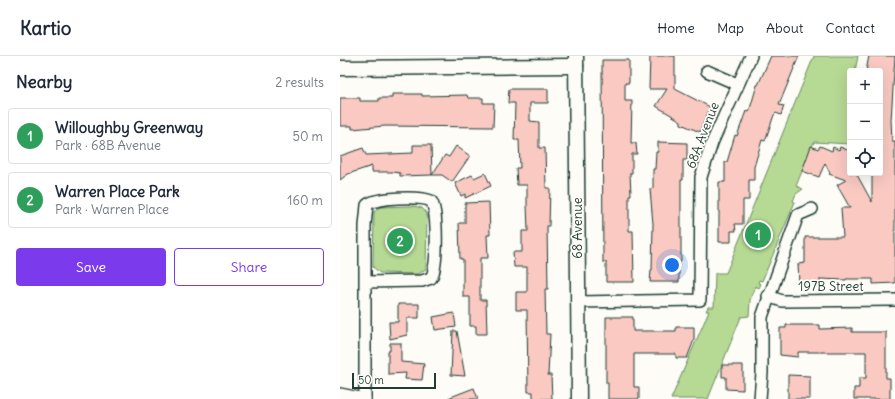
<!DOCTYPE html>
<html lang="en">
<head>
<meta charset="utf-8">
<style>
  body { margin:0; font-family:Delius,sans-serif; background:#f6f6f7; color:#1f2937 }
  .controls { position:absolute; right:12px; top:12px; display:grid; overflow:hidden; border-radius:4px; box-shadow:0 4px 16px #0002 }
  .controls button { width:36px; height:36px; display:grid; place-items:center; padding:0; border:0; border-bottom:1px solid #e0e1e3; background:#fff; color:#1f2937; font:20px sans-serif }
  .scale { position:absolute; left:12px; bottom:10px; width:84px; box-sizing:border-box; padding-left:4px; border:2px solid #1f3d34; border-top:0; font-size:11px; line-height:14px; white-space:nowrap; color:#1f3d34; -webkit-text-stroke:3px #fdfcf7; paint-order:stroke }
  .you { position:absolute; left:332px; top:209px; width:14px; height:14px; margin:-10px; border:3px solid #fff; border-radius:50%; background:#1a73e8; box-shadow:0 0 0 6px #1a73e833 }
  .badge { display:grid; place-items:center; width:26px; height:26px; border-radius:50%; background:#7c3aed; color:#fff; font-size:13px; font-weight:700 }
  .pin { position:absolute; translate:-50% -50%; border:2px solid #fff; box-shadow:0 1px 4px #0006 }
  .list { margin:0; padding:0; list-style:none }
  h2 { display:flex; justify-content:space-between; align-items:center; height:52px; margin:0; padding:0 16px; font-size:17px }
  h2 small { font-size:13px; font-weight:400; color:#747a83 }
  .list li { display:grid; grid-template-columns:26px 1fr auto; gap:12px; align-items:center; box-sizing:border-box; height:56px; margin:0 8px 8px; padding:0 8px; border:1px solid #e0e1e3; border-radius:4px }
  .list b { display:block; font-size:15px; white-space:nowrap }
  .list p { margin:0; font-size:13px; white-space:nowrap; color:#747a83 }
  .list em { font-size:13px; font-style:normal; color:#747a83 }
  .actions { display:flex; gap:8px; padding:12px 16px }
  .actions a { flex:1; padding:9px 0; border:1px solid #7c3aed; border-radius:4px; text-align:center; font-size:14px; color:#7c3aed }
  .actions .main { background:#7c3aed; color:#fff }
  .icon { flex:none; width:22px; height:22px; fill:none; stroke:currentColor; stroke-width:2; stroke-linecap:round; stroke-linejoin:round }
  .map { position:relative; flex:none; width:555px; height:343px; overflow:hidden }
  header { display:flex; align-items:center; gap:24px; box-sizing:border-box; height:56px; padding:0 20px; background:#fff; border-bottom:1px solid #e0e1e3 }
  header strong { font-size:19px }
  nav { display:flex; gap:22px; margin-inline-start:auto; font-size:14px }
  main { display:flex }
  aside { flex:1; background:#fff }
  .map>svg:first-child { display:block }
  .green { fill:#b6d993; stroke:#6a8b64 }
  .building { fill:#f9c9c2; stroke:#1f3d34 }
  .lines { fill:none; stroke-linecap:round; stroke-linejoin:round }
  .minor-casing { stroke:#1f3d34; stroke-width:14 }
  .tertiary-casing { stroke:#1f3d34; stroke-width:17 }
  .minor { stroke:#fdfcf7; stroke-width:11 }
  .tertiary { stroke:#fdfcf7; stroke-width:14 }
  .labels { text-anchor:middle; stroke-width:3.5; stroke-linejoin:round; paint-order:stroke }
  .street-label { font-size:13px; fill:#1f3d34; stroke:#fdfcf7 }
</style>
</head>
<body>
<header>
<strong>Kartio</strong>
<nav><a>Home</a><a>Map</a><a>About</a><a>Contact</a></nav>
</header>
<main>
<aside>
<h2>Nearby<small>2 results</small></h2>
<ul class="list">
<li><span class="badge" style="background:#2e9e5b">1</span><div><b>Willoughby Greenway</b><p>Park · 68B Avenue</p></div><em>50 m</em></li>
<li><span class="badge" style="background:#2e9e5b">2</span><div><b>Warren Place Park</b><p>Park · Warren Place</p></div><em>160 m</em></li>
</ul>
<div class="actions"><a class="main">Save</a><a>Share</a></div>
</aside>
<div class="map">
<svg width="555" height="343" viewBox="0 0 555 343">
  <rect width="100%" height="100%" fill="#fdfcf7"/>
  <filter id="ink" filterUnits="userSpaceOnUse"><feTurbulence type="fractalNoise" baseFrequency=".025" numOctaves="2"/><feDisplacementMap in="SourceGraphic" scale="8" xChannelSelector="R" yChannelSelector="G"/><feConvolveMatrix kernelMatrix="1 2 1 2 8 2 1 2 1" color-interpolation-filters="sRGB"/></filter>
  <g filter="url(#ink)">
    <g class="green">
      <polygon points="474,0 518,0 515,15 510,15 510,88 474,86 456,130 463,133 456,138 453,145 455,146 422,225 419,224 418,227 421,228 419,232 415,230 410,244 409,260 401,261 368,343 331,343 369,255 366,255 368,251 374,251 375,217 386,217"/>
      <polygon points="73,150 82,152 87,158 86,213 78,218 40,217 33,211 34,156 40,151"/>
    </g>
    <g class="building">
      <polygon points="310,0 335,0 335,33 370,51 360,76 341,68 341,65 316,50 327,33 309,33"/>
      <polygon points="431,0 459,0 439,49 444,50 441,59 436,57 434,59 425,85 422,84 414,111 414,124 409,124 409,144 403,144 403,168 395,168 396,175 391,175 391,186 379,186 379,126 385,126 385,106 387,106 395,79 397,80 406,55 409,56 417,29 418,29"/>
      <polygon points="529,0 555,0 551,64 552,85 555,85 555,227 533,228 533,223 506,223 506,224 480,223 480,227 459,228 458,208 465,207 465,181 503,181 501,152 510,152 497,129 506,124 489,118 490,117 485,107 479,121 462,115 471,90 478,93 480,90 492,95 493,91 499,94 500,91 510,95 510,117 516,117 532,146 532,117 540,117 540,15 526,15"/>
      <polygon points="262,4 289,4 289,27 285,27 285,45 292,45 291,87 296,87 297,98 292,98 292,117 290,117 291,139 289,139 289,175 293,175 294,226 266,226 266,206 263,206"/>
      <polygon points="169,33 208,33 208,47 190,47 190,65 199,66 199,92 205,92 206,132 210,132 209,170 207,170 208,233 205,233 206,278 210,278 208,319 211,319 212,343 193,343 193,336 188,336 187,254 176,254 176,236 187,236 187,211 174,211 173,196 182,196 182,175 188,175 187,149 187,129 177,129 176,112 180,112 179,84 174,84 175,47 168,47"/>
      <polygon points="52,38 82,38 82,40 127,39 128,42 143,42 143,47 154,47 153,71 45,70 12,73 12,70 0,70 0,42 20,42 20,45 39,45 39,42 52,42"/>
      <polygon points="318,86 347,87 347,104 343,104 343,124 341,124 341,206 339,206 339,226 310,226 311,214 312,214 313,168 310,133 313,133 313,113 315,113 316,96 318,96"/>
      <polygon points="73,89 91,89 92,119 60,120 60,117 53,116 32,116 32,110 8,118 0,124 0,100 23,92 26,99 73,97"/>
      <polygon points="116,90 130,100 112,126 102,119 92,119 105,99 109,101"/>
      <polygon points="145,117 151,130 125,142 125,138 121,140 115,127 132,119 134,122"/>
      <polygon points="149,146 150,179 147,179 148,202 140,202 140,244 146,244 147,278 136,278 136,270 130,270 130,241 123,241 123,203 120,203 119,167 125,167 125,147"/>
      <polygon points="58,248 79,248 79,262 67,262 67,279 50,283 49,266 58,266"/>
      <polygon points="114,257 116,271 95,274 93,261"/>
      <polygon points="266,261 293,261 293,275 336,275 336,271 354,271 354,284 347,302 336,302 336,298 294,298 294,331 299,331 299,343 268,343 268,327 266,327"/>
      <polygon points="446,269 480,269 480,273 512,272 512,276 546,276 546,322 550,322 550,343 514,343 514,332 519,332 519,322 526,322 526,296 458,296 458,301 440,299 440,272 446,272"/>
      <polygon points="113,275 117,275 125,320 111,319"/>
      <polygon points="50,287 61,287 61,306 84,308 82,324 65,323 66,317 48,318 48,295 50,295"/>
      <polygon points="382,309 403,309 403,334 386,333 386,321 382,321"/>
      <polygon points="448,319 470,320 470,343 448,343"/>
      <polygon points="134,332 138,343 108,343 108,342"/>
    </g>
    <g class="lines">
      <g class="minor-casing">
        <g id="minor">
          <polyline points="367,15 397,28"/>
          <polyline points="428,240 442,245 555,244"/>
          <polyline points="237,246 360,244 361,121 372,87 411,0"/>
          <polyline points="0,338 25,343"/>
          <path d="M25,343V170L27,149C34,141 81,140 91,145C98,153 98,212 91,222L82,225L26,226"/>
          <polyline points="420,343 422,317 422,261 458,159 472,153"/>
        </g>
      </g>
      <g class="tertiary-casing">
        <g id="tertiary">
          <polyline points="236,0 239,343"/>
          <polyline points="0,12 236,10"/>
        </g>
      </g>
      <use href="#minor" class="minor"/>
      <use href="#tertiary" class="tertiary"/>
    </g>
  </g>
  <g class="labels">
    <g class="street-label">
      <text transform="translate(362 79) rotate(-69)" y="5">68A Avenue</text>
      <text transform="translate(237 172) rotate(-90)" y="5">68 Avenue</text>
      <text x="491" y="235">197B Street</text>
    </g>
  </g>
</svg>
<div class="controls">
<button>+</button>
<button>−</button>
<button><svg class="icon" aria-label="locate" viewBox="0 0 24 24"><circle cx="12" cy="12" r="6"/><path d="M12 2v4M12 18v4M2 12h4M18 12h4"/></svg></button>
</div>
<div class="scale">50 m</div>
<div class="you"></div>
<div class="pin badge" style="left:418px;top:179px;background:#2e9e5b">1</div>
<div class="pin badge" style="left:60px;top:185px;background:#2e9e5b">2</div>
</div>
</main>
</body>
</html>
